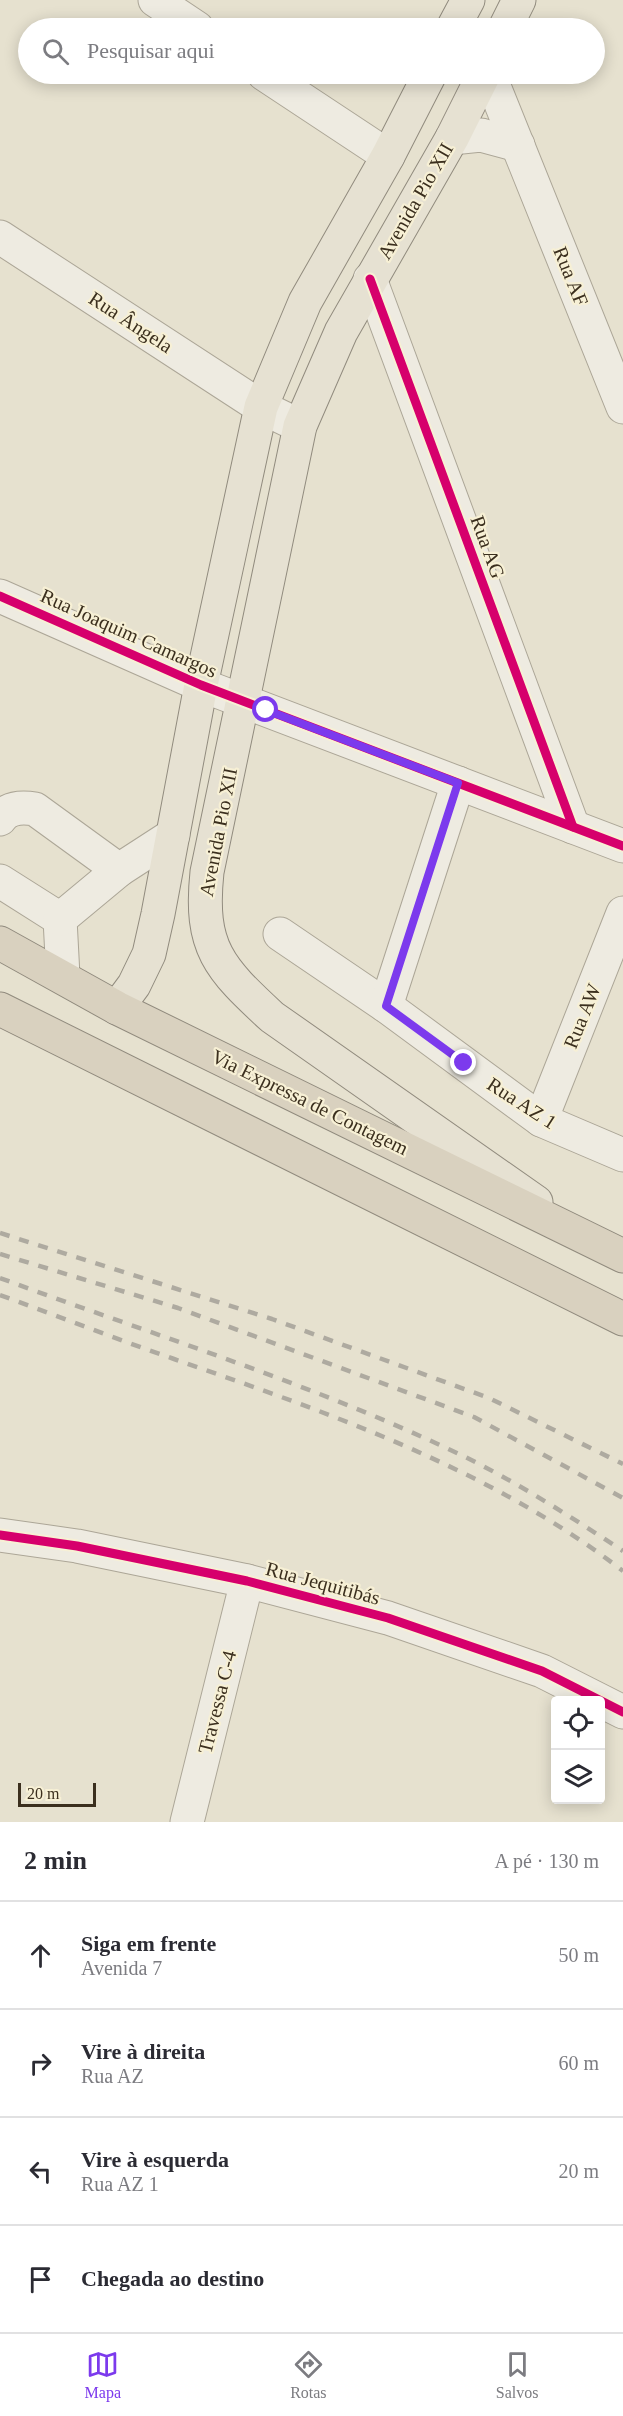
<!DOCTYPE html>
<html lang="pt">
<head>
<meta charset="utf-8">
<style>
  body { margin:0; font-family:"Times New Roman",serif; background:#f2f2f3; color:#2b2b33 }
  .controls { position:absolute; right:18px; bottom:18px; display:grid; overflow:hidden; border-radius:6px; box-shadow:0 3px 15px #0003 }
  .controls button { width:54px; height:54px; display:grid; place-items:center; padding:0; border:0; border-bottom:2px solid #e1e1e2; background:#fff; color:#2b2b33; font:30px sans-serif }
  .scale { position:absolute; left:18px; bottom:15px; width:78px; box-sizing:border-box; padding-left:6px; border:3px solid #3b2f1e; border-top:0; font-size:16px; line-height:21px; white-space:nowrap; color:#3b2f1e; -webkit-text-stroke:4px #f7f0d5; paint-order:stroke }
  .stop { position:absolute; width:18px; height:18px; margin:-14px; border:4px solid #7c3aed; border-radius:50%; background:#fff }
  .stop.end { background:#7c3aed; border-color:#fff; box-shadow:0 2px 6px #0008 }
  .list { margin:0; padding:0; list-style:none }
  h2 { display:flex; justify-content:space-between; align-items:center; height:78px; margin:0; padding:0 24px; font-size:26px }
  h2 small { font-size:20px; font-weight:400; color:#7c7c81 }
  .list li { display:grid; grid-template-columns:39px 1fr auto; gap:18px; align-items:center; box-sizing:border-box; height:108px; padding:0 24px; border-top:2px solid #e1e1e2 }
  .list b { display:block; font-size:22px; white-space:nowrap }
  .list p { margin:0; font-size:20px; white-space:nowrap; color:#7c7c81 }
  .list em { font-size:20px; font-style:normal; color:#7c7c81 }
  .icon { flex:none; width:33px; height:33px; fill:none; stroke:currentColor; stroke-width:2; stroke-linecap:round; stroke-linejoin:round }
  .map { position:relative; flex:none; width:623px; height:1822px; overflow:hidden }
  .search { position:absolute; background:#fff; box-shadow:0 3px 15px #0003; left:18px; right:18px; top:18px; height:66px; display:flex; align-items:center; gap:15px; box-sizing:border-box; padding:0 21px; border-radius:33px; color:#7c7c81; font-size:22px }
  .sheet { height:510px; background:#fff }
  nav { display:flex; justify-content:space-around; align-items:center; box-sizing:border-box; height:84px; border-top:2px solid #e1e1e2; background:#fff; font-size:16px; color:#7c7c81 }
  nav a { display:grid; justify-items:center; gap:3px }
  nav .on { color:#7c3aed }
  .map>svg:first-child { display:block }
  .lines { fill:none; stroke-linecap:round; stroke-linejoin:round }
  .minor-casing { stroke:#aca697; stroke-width:35 }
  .major-casing { stroke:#918b7e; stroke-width:35 }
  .highway-casing { stroke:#918b7e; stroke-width:35 }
  .minor { stroke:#eeebe1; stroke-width:33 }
  .major { stroke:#e6e1d2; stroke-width:33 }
  .highway { stroke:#d9d1bf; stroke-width:33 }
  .rail { stroke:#aeaaa0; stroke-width:4.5; stroke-dasharray:10 10; stroke-linecap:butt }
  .cycleway-casing { stroke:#f7f0d5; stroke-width:13 }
  .cycleway { stroke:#d6006c; stroke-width:9 }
  .route { stroke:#7c3aed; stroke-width:8 }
  .labels { text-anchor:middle; stroke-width:4.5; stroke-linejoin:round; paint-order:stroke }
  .street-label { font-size:20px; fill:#3b2f1e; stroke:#f7f0d5 }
</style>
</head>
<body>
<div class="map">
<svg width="623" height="1822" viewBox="0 0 623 1822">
  <rect width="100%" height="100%" fill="#e6e1cf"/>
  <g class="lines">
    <g class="minor-casing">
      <g id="minor">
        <polyline points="155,0 197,28"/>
        <polyline points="264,74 388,156"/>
        <polyline points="489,74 623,407"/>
        <polyline points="452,138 481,135 518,145"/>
        <polyline points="0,237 261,407 300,426"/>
        <polyline points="370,279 573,827"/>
        <polyline points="0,596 201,685 623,846"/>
        <path d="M0,819C8,807 23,807 35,809L119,870"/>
        <polyline points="0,881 60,919 63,976"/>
        <polyline points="60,919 119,870 173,835"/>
        <polyline points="280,934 386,1006 541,1120 623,1155"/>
        <polyline points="386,1006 458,783"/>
        <polyline points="541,1120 623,913"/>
        <polyline points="0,1535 77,1546 247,1581 388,1618 542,1671 623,1712"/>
        <polyline points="187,1822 247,1581"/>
      </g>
    </g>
    <g class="major-casing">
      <g id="major">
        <polyline points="453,28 468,0"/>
        <polyline points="505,28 519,0"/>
        <path d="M484,74L452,138L341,332L300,426L207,872C199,948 219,968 272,1017L536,1202"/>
        <polyline points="117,1008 134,985 149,954 158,914 201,685 261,407 305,302 388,156 430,74"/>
      </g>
    </g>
    <g class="highway-casing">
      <g id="highway">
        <polyline points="0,943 117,1008 623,1256"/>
        <polyline points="0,1009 623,1319"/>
      </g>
    </g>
    <use href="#minor" class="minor"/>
    <use href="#major" class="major"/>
    <use href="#highway" class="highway"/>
    <g class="rail">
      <polyline points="0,1233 272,1319 489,1398 623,1464"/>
      <polyline points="0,1254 178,1308 474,1417 623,1498"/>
      <path d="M0,1278C148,1333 300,1380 442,1446C506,1475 565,1513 623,1551"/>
      <path d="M0,1295C58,1316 116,1339 174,1359C329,1413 491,1469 623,1571"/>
    </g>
    <g class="cycleway-casing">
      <g id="cycleway">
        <polyline points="370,279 573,827"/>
        <polyline points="0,596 201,685 623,846"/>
        <polyline points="0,1535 77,1546 247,1581 388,1618 542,1671 623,1712"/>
      </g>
    </g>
    <use href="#cycleway" class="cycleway"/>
  </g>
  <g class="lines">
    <polyline class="route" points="266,710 458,783 386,1006 464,1063"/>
  </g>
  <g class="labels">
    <g class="street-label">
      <text transform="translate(415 201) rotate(-60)" y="7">Avenida Pio XII</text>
      <text transform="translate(571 276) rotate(68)" y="7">Rua AF</text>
      <text transform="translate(131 322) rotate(33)" y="7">Rua Ângela</text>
      <text transform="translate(488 547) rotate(70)" y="7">Rua AG</text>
      <text transform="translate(129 633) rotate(24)" y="7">Rua Joaquim Camargos</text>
      <text transform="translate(218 832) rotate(-79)" y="7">Avenida Pio XII</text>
      <text transform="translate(582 1016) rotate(-68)" y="7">Rua AW</text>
      <text transform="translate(310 1102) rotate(26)" y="7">Via Expressa de Contagem</text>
      <text transform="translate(522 1103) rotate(33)" y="7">Rua AZ 1</text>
      <text transform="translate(323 1583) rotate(15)" y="7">Rua Jequitibás</text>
      <text transform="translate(217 1702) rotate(-76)" y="7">Travessa C-4</text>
    </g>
  </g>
</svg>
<div class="controls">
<button><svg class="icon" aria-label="locate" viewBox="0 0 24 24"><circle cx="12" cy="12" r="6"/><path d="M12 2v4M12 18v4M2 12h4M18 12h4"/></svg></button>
<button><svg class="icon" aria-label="layers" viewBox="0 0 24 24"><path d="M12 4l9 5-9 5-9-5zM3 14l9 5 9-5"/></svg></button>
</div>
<div class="scale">20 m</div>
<div class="stop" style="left:266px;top:710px"></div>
<div class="stop end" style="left:464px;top:1063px"></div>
<div class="search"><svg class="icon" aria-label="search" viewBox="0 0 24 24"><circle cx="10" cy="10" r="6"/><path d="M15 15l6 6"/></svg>Pesquisar aqui</div>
</div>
<section class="sheet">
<h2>2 min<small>A pé · 130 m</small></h2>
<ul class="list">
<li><svg class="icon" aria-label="ahead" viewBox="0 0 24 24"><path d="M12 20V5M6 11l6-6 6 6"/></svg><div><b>Siga em frente</b><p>Avenida 7</p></div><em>50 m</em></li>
<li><svg class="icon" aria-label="right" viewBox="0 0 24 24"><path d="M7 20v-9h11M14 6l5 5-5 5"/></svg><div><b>Vire à direita</b><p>Rua AZ</p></div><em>60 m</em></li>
<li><svg class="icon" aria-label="left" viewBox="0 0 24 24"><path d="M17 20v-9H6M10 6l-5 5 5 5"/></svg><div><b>Vire à esquerda</b><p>Rua AZ 1</p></div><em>20 m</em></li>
<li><svg class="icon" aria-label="arrive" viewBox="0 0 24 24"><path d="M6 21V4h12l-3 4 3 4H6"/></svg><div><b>Chegada ao destino</b></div></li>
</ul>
</section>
<nav>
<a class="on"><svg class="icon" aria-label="map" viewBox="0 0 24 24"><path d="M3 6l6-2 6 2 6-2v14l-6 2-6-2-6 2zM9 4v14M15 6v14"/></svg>Mapa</a>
<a><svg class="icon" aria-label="directions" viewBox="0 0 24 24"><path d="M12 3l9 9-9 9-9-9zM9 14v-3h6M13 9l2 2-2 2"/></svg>Rotas</a>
<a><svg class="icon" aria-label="saved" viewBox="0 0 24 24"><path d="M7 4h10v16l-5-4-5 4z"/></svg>Salvos</a>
</nav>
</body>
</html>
